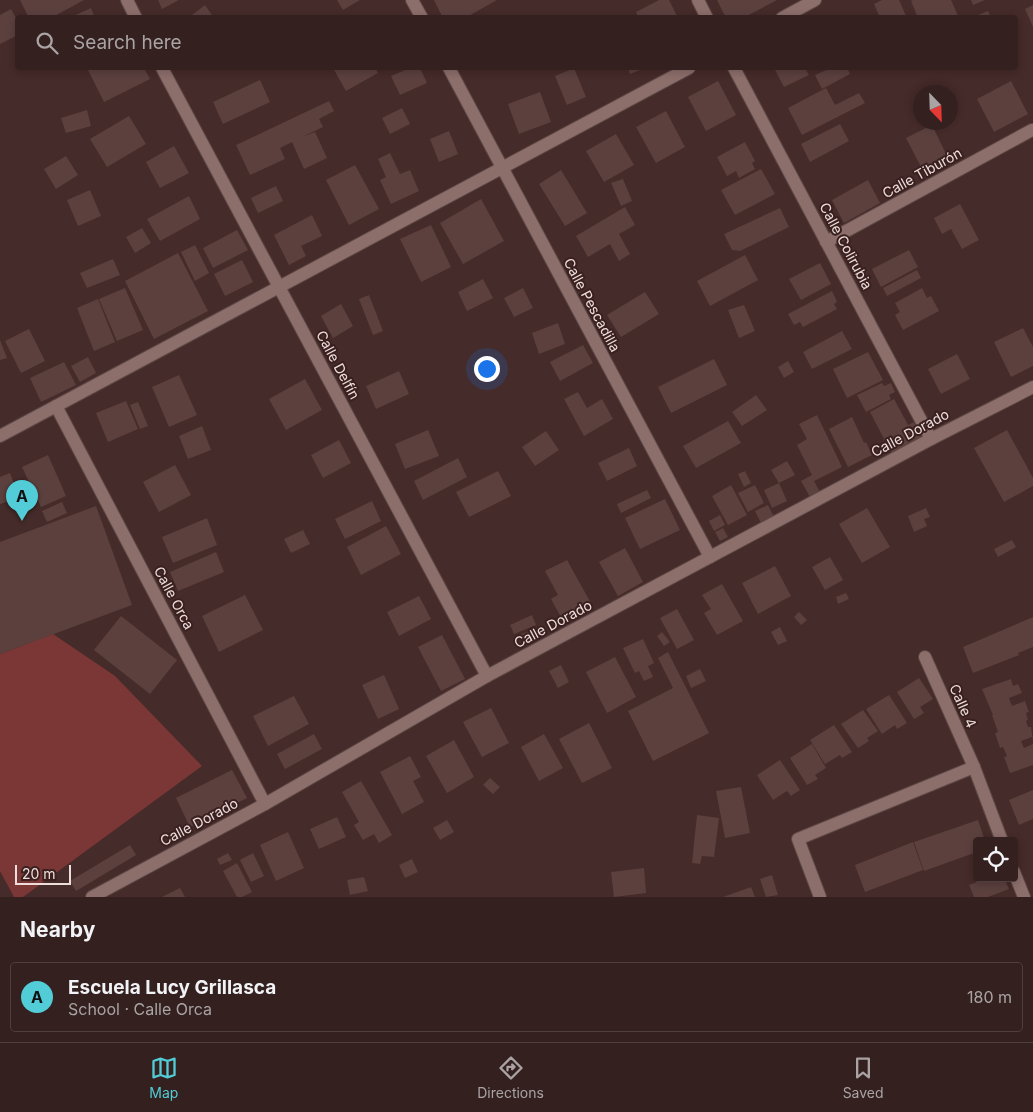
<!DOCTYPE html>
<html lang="en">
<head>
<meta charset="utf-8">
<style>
  body { margin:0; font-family:Inter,sans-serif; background:#3f2d2c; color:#f1f3f6 }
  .controls { position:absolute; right:15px; bottom:15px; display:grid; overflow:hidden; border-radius:5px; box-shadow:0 2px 8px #0003 }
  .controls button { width:45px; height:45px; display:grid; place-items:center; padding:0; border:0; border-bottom:1px solid #4e3e3d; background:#34201f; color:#f1f3f6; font:25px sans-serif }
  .compass { position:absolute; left:913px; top:85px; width:45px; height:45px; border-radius:50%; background:#34201f; box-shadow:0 2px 8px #0003; rotate:157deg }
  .scale { position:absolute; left:15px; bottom:12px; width:56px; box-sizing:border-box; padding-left:5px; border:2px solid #eedddb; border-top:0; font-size:14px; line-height:18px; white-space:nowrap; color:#eedddb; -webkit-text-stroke:4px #3a2120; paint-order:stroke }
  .you { position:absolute; left:486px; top:368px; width:18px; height:18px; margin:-12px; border:4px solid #fff; border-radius:50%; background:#1a73e8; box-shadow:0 0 0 8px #1a73e833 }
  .badge { display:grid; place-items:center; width:32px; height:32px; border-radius:50%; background:#52ccd6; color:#111; font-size:16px; font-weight:700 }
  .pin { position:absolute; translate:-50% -41px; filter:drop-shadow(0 1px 2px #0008) }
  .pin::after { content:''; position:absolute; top:26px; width:18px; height:15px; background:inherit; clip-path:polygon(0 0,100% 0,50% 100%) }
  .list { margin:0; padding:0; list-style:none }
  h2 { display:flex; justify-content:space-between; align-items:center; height:65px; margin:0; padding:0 20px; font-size:21px }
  h2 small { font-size:16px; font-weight:400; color:#a9a3a4 }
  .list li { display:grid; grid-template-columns:32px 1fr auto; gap:15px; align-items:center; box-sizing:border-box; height:70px; margin:0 10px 10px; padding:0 10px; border:1px solid #4e3e3d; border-radius:5px }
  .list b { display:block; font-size:19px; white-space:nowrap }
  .list p { margin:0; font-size:16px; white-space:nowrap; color:#a9a3a4 }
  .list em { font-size:16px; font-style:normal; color:#a9a3a4 }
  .icon { flex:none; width:28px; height:28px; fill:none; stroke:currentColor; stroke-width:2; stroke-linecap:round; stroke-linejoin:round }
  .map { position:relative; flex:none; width:1033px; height:897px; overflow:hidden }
  .search { position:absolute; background:#34201f; box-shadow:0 2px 8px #0003; left:15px; right:15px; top:15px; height:55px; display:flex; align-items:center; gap:12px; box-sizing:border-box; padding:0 18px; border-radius:5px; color:#a9a3a4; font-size:19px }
  .sheet { height:145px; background:#34201f }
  nav { display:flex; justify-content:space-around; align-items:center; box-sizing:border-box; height:70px; border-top:1px solid #4e3e3d; background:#34201f; font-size:14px; color:#a9a3a4 }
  nav a { display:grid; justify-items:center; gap:2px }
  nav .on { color:#52ccd6 }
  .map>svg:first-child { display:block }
  .pitch { fill:#7b3735 }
  .building { fill:#5b403e }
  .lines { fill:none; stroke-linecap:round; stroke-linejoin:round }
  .street-casing { stroke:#5d4846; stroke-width:14 }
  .street { stroke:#8c6e6b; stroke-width:12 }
  .labels { text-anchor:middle; stroke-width:4; stroke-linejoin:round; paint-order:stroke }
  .street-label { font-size:14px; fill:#eedddb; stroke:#3a2120 }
</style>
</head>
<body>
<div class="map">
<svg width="1033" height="897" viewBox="0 0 1033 897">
  <rect width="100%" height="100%" fill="#452b29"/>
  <polygon class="pitch" points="53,634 115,676 202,766 23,897 14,897 0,871 0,654"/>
  <g class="building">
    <polygon points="20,0 84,0 51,18 29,18"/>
    <polygon points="158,0 179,0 162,9"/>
    <polygon points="337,0 360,0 343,10"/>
    <polygon points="434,0 497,0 465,18 443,18"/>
    <polygon points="659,0 669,0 678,18 639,18 636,12"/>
    <polygon points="717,0 777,0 743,18 726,18"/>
    <polygon points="882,0 899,0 907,18 880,18 874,4"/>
    <polygon points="913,0 951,0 959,18 918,18 911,1"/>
    <polygon points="971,0 985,0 973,5"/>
    <polygon points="205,5 214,18 188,18"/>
    <polygon points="1033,5 1033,27 1025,9"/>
    <polygon points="91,8 95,18 69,18"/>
    <polygon points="11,9 18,22 18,35 0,44 0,15"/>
    <polygon points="988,11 991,18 980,18 978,15"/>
    <polygon points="94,68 144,68 150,79 104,102 88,70"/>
    <polygon points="333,68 375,68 378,73 346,91"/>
    <polygon points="410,68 420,68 427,83 400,95 391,76"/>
    <polygon points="574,68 586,97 567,105 555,76"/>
    <polygon points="628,68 645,68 630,74"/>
    <polygon points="774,68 805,68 809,75 784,87"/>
    <polygon points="831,68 847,68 850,74 822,89 815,75"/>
    <polygon points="260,80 270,102 223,124 213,102"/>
    <polygon points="718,81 736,115 706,131 688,97"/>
    <polygon points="1011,81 1028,114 994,132 977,99"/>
    <polygon points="826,88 835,105 859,93 865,103 802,135 788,108"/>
    <polygon points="540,92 551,122 519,134 508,104"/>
    <polygon points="329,101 334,111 319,119 323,127 302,137 315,132 327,158 304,169 292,142 280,148 285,159 250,175 236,145"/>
    <polygon points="402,108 410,124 390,134 382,118"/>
    <polygon points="87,110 91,126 66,133 61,118"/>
    <polygon points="666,111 685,147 656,163 636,127"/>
    <polygon points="129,116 146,144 107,167 90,139"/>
    <polygon points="840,124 849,141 810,162 801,144"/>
    <polygon points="932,125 948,158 923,171 906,138"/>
    <polygon points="449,131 458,154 439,162 430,139"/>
    <polygon points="616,134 634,165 604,182 586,151"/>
    <polygon points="745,142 755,161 752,163 755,169 739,178 736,171 727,176 717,157"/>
    <polygon points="174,146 189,173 160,188 146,162"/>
    <polygon points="390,153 400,174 410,170 419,191 391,204 380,180 386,177 378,159"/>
    <polygon points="66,156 78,175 56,189 44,169"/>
    <polygon points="355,165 379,209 349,225 326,180"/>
    <polygon points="761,169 775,194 735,215 721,190"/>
    <polygon points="561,170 587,213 565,226 539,184"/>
    <polygon points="623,179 632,201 621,206 611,183"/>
    <polygon points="868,180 880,203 844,223 832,200"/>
    <polygon points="276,186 283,201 258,213 251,198"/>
    <polygon points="90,190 101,216 78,226 67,200"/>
    <polygon points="189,196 200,219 160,241 147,219"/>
    <polygon points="481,199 504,241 463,264 440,223"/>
    <polygon points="960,204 979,240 962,249 951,229 942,234 934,218"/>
    <polygon points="625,207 635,225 619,234 630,254 619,261 610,244 588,257 576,236"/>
    <polygon points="780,208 789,227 740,251 732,250 724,234"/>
    <polygon points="312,215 322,236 301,246 306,256 289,265 274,235"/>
    <polygon points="431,225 451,267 421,282 400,239"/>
    <polygon points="142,228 151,243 135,253 126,237"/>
    <polygon points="237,230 248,250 213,268 203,248"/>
    <polygon points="195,245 209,273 195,281 181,252"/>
    <polygon points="909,250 918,267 881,287 872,269"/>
    <polygon points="178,253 208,311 154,339 125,281"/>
    <polygon points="745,255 758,280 710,306 697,281"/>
    <polygon points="113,259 120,275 87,288 80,273"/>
    <polygon points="242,260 253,282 225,296 214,274"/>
    <polygon points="820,263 831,284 801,300 789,279"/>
    <polygon points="917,270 921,278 887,296 883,288"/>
    <polygon points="483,279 493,298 467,311 458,292"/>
    <polygon points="125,288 143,330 117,341 99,299"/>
    <polygon points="523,288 533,308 514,317 504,298"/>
    <polygon points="922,288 927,298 931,296 939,311 903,330 895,315 900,312 895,303"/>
    <polygon points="832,291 837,302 834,304 837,309 803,327 800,322 794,325 788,314"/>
    <polygon points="645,292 659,314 621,337 607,315"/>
    <polygon points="369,295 383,331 373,335 359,299"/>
    <polygon points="98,299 115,342 94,351 77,308"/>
    <polygon points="341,304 353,326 333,338 321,316"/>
    <polygon points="744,305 755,331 739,338 728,310"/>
    <polygon points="558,323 565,344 539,354 532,333"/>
    <polygon points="1023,328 1033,347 1033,366 1011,377 994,342"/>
    <polygon points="29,329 45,361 21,373 5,341"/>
    <polygon points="842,331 852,349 812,369 803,352"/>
    <polygon points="0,340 7,358 0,360"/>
    <polygon points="583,345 593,363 560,381 550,362"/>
    <polygon points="868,352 883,380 847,398 833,369"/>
    <polygon points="957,354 970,379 941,394 928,369"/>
    <polygon points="88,357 96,373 80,382 71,366"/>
    <polygon points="714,359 727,385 671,413 658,387"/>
    <polygon points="788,361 794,372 784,378 778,367"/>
    <polygon points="64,362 76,385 41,402 30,378"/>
    <polygon points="399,371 409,394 376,409 366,386"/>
    <polygon points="179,375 197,415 169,427 152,387"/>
    <polygon points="305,379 322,410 286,430 269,399"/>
    <polygon points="882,383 884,386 891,383 895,392 889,395 891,399 866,412 857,395"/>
    <polygon points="578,392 587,408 602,399 613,419 584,436 564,399"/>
    <polygon points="756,395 767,410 742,426 732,412"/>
    <polygon points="894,399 908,425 914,422 922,438 892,454 870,412"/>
    <polygon points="126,401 138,429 108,442 96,413"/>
    <polygon points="138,402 148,426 140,429 130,405"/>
    <polygon points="817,415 842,467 814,481 820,492 810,497 801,481 812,475 797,445 807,439 799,424"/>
    <polygon points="852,417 864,443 866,442 872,455 848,467 829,429"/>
    <polygon points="728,421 741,443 696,468 683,446"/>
    <polygon points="202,426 211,450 188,459 179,436"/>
    <polygon points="428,430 439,456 405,469 395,444"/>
    <polygon points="1007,430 1033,478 1033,486 1004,502 974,448"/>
    <polygon points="546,431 559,450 535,466 522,447"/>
    <polygon points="339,440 351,463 323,478 311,455"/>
    <polygon points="629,448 637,466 607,481 598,463"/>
    <polygon points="48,455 66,496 41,507 22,467"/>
    <polygon points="458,458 467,477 423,500 414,481"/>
    <polygon points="787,461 795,475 779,483 771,470"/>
    <polygon points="175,465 191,495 159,512 143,482"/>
    <polygon points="498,471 511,496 469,517 456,492"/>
    <polygon points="745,471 751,483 744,487 738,474"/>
    <polygon points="10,473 19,497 24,496 28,509 16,513 12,500 0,504 0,477"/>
    <polygon points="779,483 787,501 772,508 764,490"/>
    <polygon points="731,485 747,515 728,525 712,496"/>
    <polygon points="755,485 764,503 748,512 738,493"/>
    <polygon points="647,490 651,498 621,513 617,504"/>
    <polygon points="665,499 680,530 640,549 625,518"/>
    <polygon points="372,501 381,521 345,539 335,519"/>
    <polygon points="62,502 67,513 47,522 42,511"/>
    <polygon points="768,505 774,517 761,523 755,511"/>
    <polygon points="96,506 132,605 0,654 0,542"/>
    <polygon points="867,508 890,547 862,563 839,524"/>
    <polygon points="926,508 930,517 924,519 927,526 914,532 908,516"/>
    <polygon points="720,515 725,525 714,531 709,521"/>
    <polygon points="207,518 217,545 173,563 162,537"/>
    <polygon points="386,526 401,554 361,575 347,547"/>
    <polygon points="723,528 728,537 720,541 715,532"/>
    <polygon points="303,530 310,544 291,553 284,539"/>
    <polygon points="1012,540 1016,547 998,557 994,549"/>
    <polygon points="625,548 643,582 618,596 599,562"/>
    <polygon points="216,552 224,572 178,591 170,572"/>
    <polygon points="830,557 843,580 825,590 812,567"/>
    <polygon points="567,560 592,605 563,621 551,599 558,595 545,571"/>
    <polygon points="775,566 791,596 758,614 742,583"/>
    <polygon points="722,584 743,621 717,635 704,613 711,609 702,595"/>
    <polygon points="846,593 849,599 838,604 836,597"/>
    <polygon points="245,595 263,630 219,652 202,616"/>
    <polygon points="419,596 431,619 399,636 387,612"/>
    <polygon points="677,609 694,640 677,649 660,618"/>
    <polygon points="799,612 807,620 801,625 794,617"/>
    <polygon points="532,615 536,625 514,634 510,625"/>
    <polygon points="121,616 177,660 150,694 94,650"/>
    <polygon points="1033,617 1033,647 1018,653 1019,655 973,673 963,647"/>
    <polygon points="780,627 787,641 778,645 771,632"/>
    <polygon points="539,628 541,634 523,640 521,634"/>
    <polygon points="662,632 670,642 664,646 657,636"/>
    <polygon points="442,635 465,679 441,691 418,647"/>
    <polygon points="643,639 654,663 648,666 653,677 644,681 639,671 635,673 623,648"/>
    <polygon points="668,652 709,733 653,761 628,711 673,688 658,658"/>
    <polygon points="615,657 636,697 607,713 586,672"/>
    <polygon points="561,665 569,682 558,688 549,671"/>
    <polygon points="700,669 706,681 691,688 686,676"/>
    <polygon points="384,675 399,709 378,719 362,685"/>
    <polygon points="919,678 933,699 920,707 924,713 914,719 897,692"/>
    <polygon points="1011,679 1013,686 1018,684 1022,693 1009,698 1012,706 1025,701 1029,712 1026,713 1028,720 1026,721 1028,727 1031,727 1033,740 1032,737 1021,741 1024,748 1033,744 1033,765 1010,773 1004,757 1007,756 1003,747 1000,748 995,733 998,732 992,715 993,715 982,689"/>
    <polygon points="889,695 907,723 897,729 895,725 882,734 866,709"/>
    <polygon points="294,696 309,724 268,746 253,716"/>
    <polygon points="491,708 509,743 482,757 463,722"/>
    <polygon points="863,710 878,731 867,738 869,741 858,748 841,724"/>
    <polygon points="589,723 612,768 582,783 559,739"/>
    <polygon points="834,725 852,752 842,758 840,755 825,764 810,740"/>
    <polygon points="314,734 322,749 285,769 277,754"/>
    <polygon points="544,734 563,768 539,781 521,747"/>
    <polygon points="454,740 474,777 447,793 426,756"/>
    <polygon points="812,744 826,768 815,775 818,779 807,785 790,758"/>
    <polygon points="410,756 421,777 413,781 424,802 402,814 380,772"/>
    <polygon points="780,760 800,790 791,796 787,791 773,800 757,775"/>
    <polygon points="232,770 247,798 190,827 176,798"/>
    <polygon points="490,778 500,787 493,794 483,785"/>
    <polygon points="361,781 392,835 379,843 374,834 363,840 354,825 359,822 342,792"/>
    <polygon points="741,787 750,833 725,838 716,791"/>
    <polygon points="1033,790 1033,819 1019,825 1009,800"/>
    <polygon points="697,815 719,818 714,857 702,856 700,864 692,863"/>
    <polygon points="337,817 346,837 319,849 310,829"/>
    <polygon points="447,820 454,832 440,840 433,828"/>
    <polygon points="978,820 985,841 977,841 977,852 924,871 914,842"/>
    <polygon points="288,832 304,868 276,881 260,845"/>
    <polygon points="913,842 923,870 865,892 855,865"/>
    <polygon points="130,845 136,855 76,891 70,881"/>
    <polygon points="228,853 232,860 220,865 217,859"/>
    <polygon points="253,853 264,876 251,882 240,860"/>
    <polygon points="412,859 418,872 405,878 399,865"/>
    <polygon points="237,863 252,892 242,897 237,897 223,871"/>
    <polygon points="644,868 646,893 614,897 611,872"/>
    <polygon points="772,875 778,895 766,897 760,879"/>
    <polygon points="364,877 368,891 350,895 347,880"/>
    <polygon points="987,878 1004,878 1009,889 988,897 974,897 969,885"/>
    <polygon points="751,887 755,897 723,897"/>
    <polygon points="180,888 185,897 162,897"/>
  </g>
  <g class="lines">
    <g class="street-casing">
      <g id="street">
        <polyline points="127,0 136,18"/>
        <polyline points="412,0 422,18"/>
        <polyline points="698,0 707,18"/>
        <polyline points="782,18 815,0"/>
        <polyline points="162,68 487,676"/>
        <polyline points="449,68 710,557"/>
        <polyline points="734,68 931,439"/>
        <polyline points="826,242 1032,130"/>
        <polyline points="56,406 265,804"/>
        <path d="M0,436C231,315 459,189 689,68"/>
        <polyline points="925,657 974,767 1002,841"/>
        <polyline points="1014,872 1024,897"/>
        <polyline points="92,897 265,804 487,676 931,439 1033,387"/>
        <polyline points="820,897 798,839 974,767"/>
      </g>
    </g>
    <use href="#street" class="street"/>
  </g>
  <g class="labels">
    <g class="street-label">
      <text transform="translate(922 173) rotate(-29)" y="5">Calle Tiburón</text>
      <text transform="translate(846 246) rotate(62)" y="5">Calle Colirubia</text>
      <text transform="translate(592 305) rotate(62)" y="5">Calle Pescadilla</text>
      <text transform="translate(338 365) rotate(62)" y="5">Calle Delfín</text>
      <text transform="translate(910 433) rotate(-28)" y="5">Calle Dorado</text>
      <text transform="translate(174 598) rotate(62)" y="5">Calle Orca</text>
      <text transform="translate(553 624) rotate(-28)" y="5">Calle Dorado</text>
      <text transform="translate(963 706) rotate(66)" y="5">Calle 4</text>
      <text transform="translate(199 822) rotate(-28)" y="5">Calle Dorado</text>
    </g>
  </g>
</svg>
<div class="controls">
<button><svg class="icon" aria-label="locate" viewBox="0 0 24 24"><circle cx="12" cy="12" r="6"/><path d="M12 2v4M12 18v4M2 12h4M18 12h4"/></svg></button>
</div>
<svg class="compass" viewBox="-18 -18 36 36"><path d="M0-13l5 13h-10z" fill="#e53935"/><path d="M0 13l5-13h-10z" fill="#a9a3a4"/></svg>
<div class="scale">20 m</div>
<div class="you"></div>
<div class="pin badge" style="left:22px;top:521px">A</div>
<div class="search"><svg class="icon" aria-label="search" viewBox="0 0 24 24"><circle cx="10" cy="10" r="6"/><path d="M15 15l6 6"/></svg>Search here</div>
</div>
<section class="sheet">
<h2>Nearby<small></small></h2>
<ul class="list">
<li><span class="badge">A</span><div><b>Escuela Lucy Grillasca</b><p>School · Calle Orca</p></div><em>180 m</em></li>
</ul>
</section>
<nav>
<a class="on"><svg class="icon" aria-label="map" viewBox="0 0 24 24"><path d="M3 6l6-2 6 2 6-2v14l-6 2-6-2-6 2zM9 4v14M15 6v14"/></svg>Map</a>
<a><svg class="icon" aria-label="directions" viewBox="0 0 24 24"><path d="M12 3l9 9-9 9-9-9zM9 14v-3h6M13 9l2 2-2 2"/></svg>Directions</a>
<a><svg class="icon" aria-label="saved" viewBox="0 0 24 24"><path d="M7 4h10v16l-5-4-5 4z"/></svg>Saved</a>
</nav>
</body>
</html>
